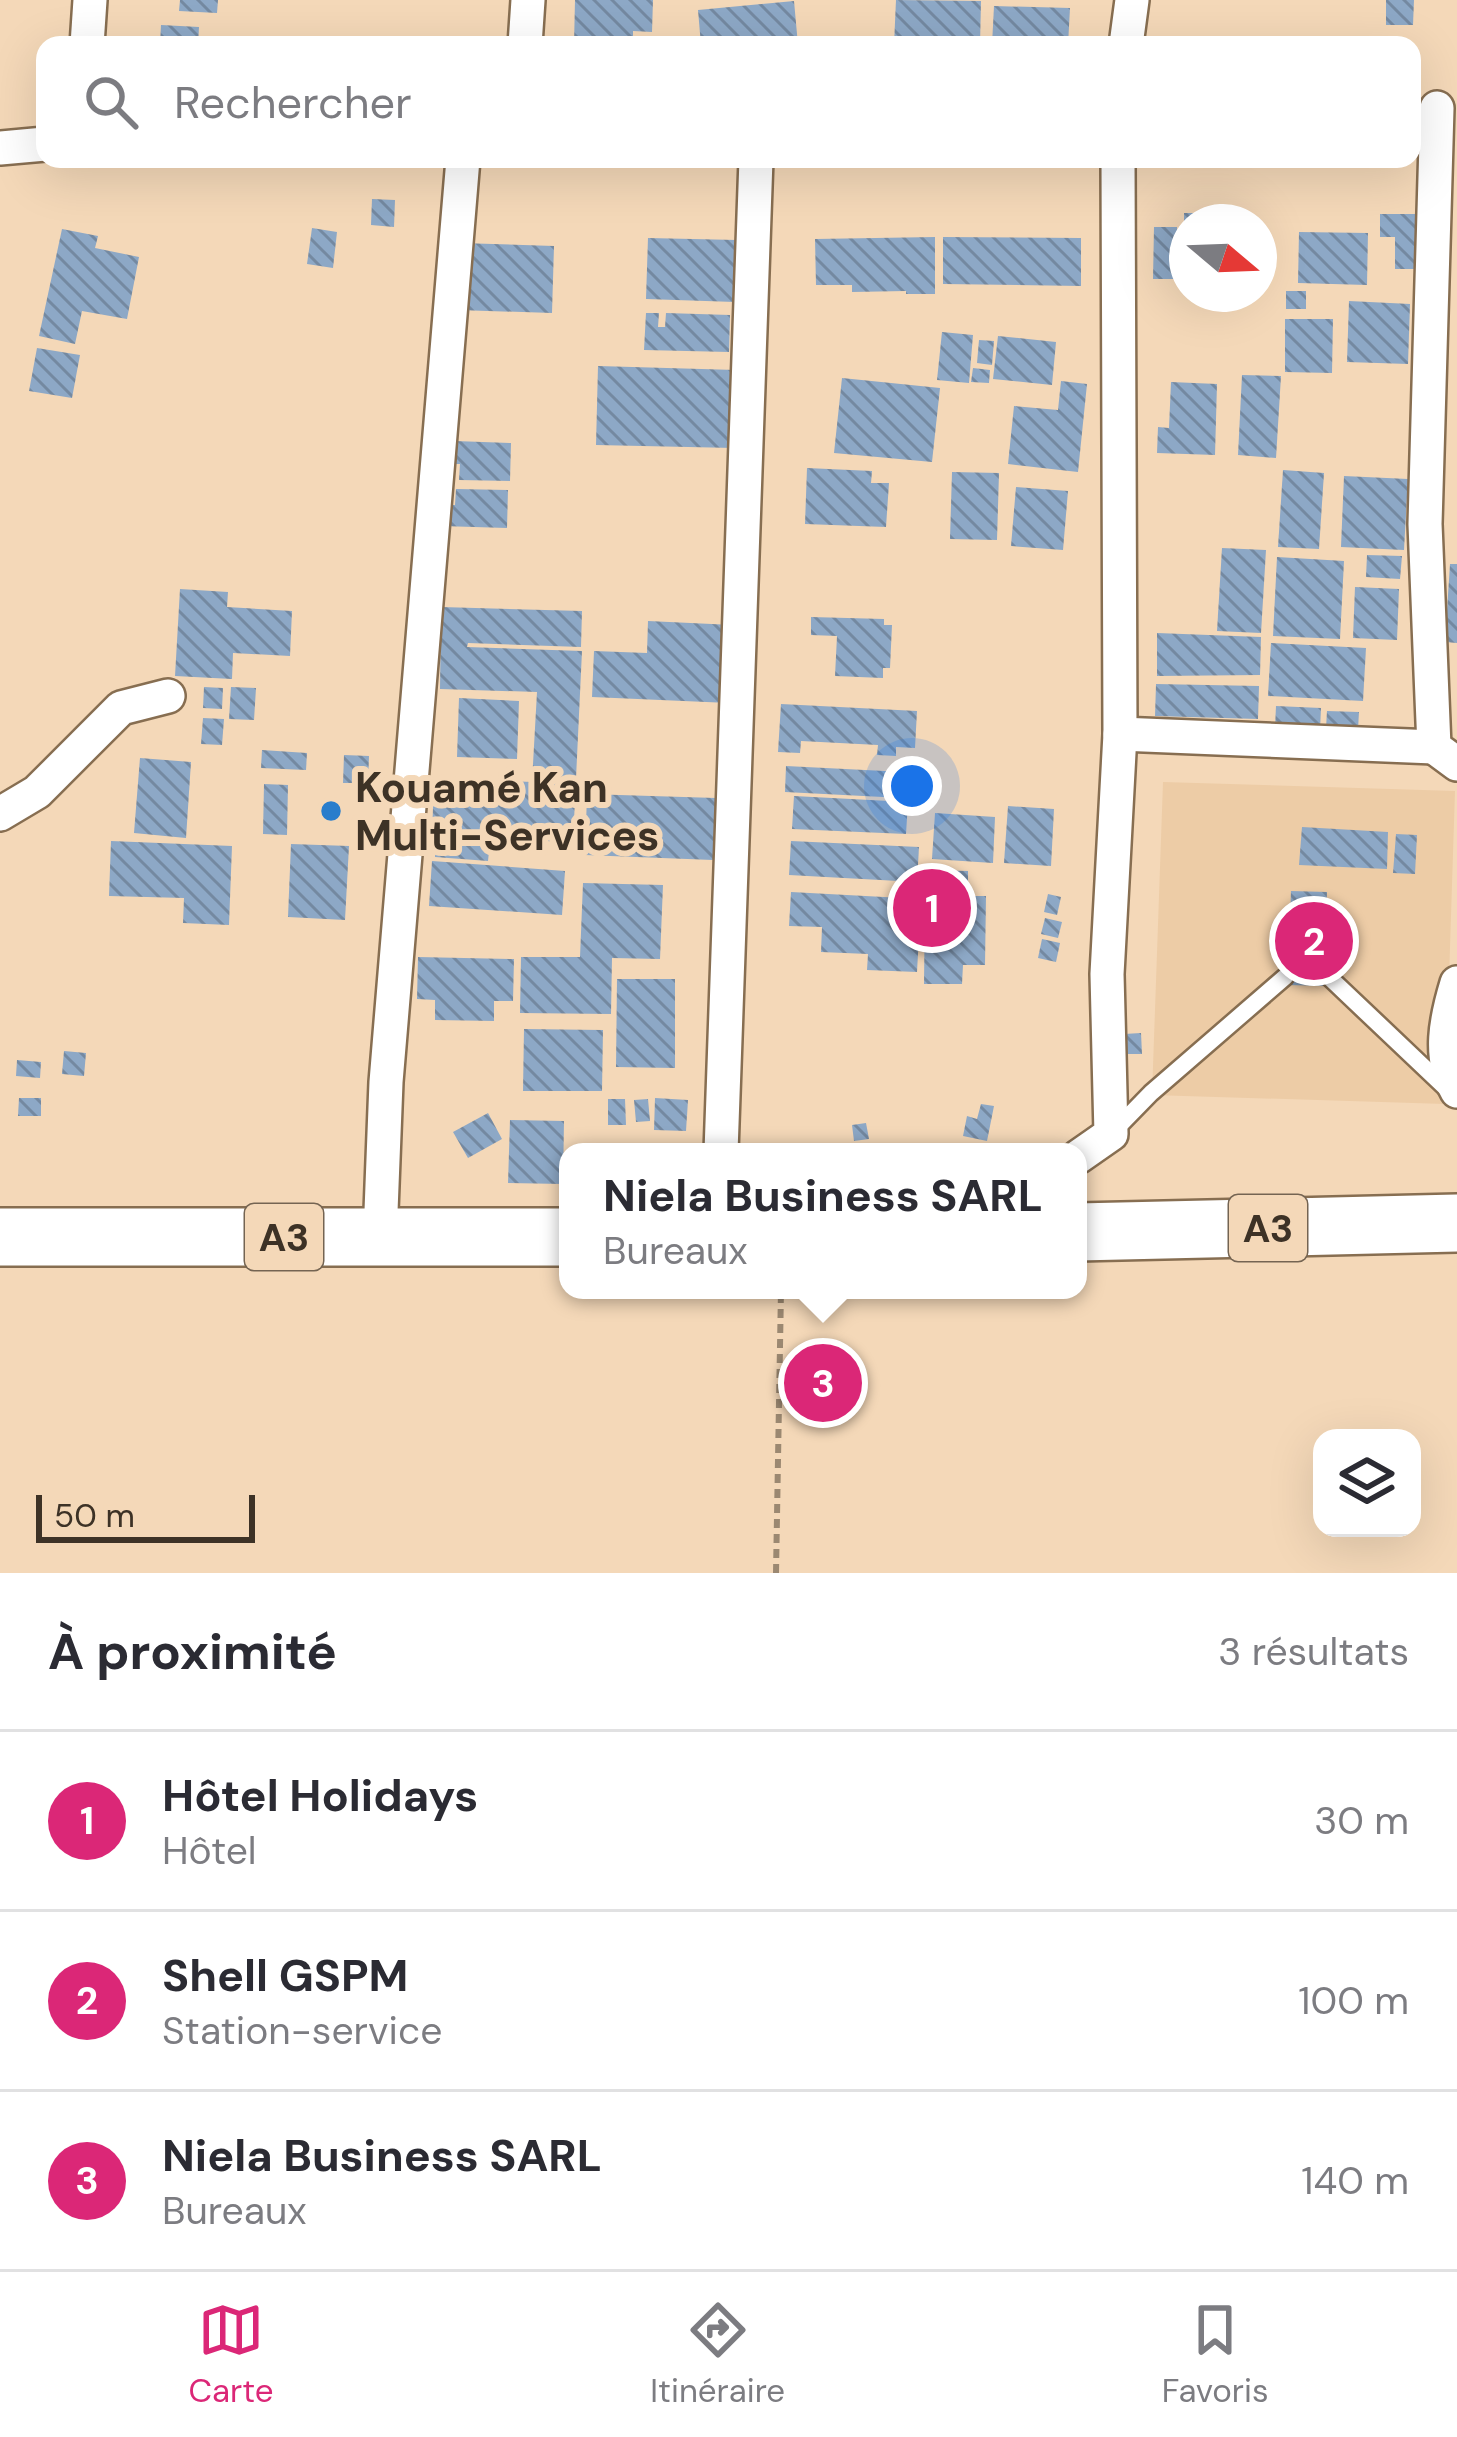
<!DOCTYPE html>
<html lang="fr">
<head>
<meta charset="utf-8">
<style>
  body { margin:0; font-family:"DM Sans",sans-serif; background:#f2f2f3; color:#2b2b33 }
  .controls { position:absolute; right:36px; bottom:36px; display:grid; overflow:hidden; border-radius:24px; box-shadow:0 12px 48px #0002 }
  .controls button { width:108px; height:108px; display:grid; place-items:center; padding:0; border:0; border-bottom:3px solid #e1e1e2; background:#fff; color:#2b2b33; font:60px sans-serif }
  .compass { position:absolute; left:1169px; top:204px; width:108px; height:108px; border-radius:50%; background:#fff; box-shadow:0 12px 48px #0002; rotate:109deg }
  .scale { position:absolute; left:36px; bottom:30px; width:219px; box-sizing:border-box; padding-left:12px; border:6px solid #3d3226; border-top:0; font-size:33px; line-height:42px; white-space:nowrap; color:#3d3226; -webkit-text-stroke:9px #f4d8b8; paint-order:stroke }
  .you { position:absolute; left:912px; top:786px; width:42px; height:42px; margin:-30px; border:9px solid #fff; border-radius:50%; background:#1a73e8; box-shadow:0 0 0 18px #1a73e833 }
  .badge { display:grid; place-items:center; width:78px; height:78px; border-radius:50%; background:#db2777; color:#fff; font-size:39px; font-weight:700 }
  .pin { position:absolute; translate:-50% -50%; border:6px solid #fff; box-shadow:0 3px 12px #0006 }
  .popup { position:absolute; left:559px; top:1143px; width:528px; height:156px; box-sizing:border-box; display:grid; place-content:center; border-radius:24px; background:#fff; filter:drop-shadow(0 3px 9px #0005); font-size:39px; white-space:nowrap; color:#7c7c81 }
  .popup b { font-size:45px; color:#2b2b33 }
  .popup::after { content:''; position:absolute; left:50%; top:100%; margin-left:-24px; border:24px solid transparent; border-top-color:#fff }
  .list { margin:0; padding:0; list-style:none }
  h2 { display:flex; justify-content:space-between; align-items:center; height:156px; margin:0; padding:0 48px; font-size:51px }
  h2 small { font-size:39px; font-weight:400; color:#7c7c81 }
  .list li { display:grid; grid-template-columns:78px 1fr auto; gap:36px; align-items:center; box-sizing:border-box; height:180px; padding:0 48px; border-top:3px solid #e1e1e2 }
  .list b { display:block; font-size:45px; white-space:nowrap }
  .list p { margin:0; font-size:39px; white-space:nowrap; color:#7c7c81 }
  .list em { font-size:39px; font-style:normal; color:#7c7c81 }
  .icon { flex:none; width:66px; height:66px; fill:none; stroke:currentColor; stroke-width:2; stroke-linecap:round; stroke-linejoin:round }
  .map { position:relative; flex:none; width:1457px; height:1573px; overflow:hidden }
  .search { position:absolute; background:#fff; box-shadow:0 12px 48px #0002; left:36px; right:36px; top:36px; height:132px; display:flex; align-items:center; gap:30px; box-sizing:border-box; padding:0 42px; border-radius:24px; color:#7c7c81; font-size:45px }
  .sheet { height:696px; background:#fff }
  nav { display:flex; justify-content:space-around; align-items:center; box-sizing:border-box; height:168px; border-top:3px solid #e1e1e2; background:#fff; font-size:33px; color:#7c7c81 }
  nav a { display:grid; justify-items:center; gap:6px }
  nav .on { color:#db2777 }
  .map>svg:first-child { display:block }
  .built { fill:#edcca6 }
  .building { fill:url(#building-back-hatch) }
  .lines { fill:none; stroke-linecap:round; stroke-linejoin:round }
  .service-casing { stroke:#876e51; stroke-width:21 }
  .minor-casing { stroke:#876e51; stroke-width:38 }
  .trunk-casing { stroke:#876e51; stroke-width:62 }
  .path { stroke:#9b8871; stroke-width:6; stroke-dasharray:9 6; stroke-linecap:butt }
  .service { stroke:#fff; stroke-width:16 }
  .minor { stroke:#fff; stroke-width:33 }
  .trunk { stroke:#fff; stroke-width:57 }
  .poi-dot { fill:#297dcc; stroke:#f4d8b8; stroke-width:4.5 }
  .labels { text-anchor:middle; stroke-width:12; stroke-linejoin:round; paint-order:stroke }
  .shield { fill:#f4d8b8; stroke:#746452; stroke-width:3 }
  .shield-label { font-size:39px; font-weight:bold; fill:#3d3226 }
  .poi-label { font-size:42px; font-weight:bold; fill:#3d3226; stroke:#f4d8b8; text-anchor:start }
</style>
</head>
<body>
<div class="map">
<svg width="1457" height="1573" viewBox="0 0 1457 1573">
  <defs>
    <pattern id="building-back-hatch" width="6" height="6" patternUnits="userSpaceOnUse" patternTransform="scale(3)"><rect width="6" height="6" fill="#8da8c6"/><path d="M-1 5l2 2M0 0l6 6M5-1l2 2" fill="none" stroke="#7489a1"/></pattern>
  </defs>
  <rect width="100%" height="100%" fill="#f4d8b8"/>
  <polygon class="built" points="1163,782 1455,791 1445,1104 1152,1095"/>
  <g class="building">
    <polygon points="180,0 218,0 217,13 179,11"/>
    <polygon points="575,0 653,0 652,32 633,31 633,45 574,45"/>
    <polygon points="896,0 981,1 980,45 894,45"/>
    <polygon points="1386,0 1414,0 1413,25 1386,25"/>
    <polygon points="794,1 798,45 701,45 698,10"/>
    <polygon points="994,6 1070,8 1068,45 992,45"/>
    <polygon points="161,25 199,27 198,45 160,45"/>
    <polygon points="372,199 395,200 394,227 371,225"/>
    <rect x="1184" y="213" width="34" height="9"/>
    <polygon points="1380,214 1416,214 1415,269 1395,269 1395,237 1380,237"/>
    <polygon points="1154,227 1177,227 1177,239 1187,239 1187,279 1153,279"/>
    <polygon points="312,228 337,232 333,268 307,264"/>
    <polygon points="62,229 98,236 95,248 139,257 127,319 82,311 75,344 39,336"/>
    <polygon points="1299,232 1368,233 1367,285 1298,283"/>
    <polygon points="935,237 935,294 906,294 906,291 852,292 852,285 816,285 815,239"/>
    <polygon points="943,237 1081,238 1081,286 943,284"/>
    <polygon points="648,238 737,240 735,302 646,299"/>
    <polygon points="460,243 554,246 552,313 458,310"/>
    <rect x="1286" y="291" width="20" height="18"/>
    <polygon points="1349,301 1410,304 1408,364 1347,362"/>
    <polygon points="646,313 659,313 658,327 665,327 666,313 730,315 729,352 644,350"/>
    <polygon points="1285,319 1333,319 1332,373 1285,372"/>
    <polygon points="942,332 973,335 969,383 937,380"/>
    <polygon points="998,336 1056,342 1052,385 993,379"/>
    <polygon points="979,340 994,341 992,365 977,363"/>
    <polygon points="37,348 80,355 72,398 29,391"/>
    <polygon points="598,366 736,370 734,448 596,445"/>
    <polygon points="973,368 990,370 989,383 971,382"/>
    <polygon points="1242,375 1281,376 1276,458 1238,455"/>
    <polygon points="842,378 940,388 932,462 834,453"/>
    <polygon points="1061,381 1087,384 1078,472 1008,464 1014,406 1058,410"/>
    <polygon points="1171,382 1217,384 1215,455 1157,453 1158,427 1169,428"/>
    <polygon points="455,441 511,443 510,481 459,480 460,464 455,464"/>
    <polygon points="807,468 872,471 871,483 889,483 886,527 805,524"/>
    <polygon points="1283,470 1324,473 1319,549 1278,547"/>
    <polygon points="952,472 999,473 997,540 950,539"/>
    <polygon points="1344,476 1408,479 1404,550 1341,547"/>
    <polygon points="1016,487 1068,491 1063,550 1011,546"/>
    <polygon points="456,489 508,490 507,528 441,526 442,505 455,505"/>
    <polygon points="1222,548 1266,550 1261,633 1217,631"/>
    <polygon points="1367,555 1402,556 1400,579 1366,577"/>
    <polygon points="1277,557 1344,561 1340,639 1273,636"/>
    <polygon points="1450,564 1457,564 1457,643 1445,642"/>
    <polygon points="1355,587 1399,589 1397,640 1353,638"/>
    <polygon points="180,589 228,592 227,607 292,611 290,656 233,653 232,679 175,676"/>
    <polygon points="441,607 582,611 581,647 468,643 467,647 582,651 573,842 452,838 490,842 488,861 435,857 436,837 432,837 434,778 532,782 537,692 440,689"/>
    <polygon points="811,617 884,619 884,625 892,625 890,668 883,668 883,678 835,676 837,636 811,635"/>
    <polygon points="648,621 733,625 729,703 592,697 594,651 647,653"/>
    <polygon points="1157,633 1261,637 1260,675 1157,676"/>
    <polygon points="1271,643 1366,648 1363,701 1268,696"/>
    <polygon points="1156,684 1259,686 1258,719 1155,716"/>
    <polygon points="204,687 223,688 222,709 203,708"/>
    <polygon points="231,687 256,688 254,720 229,719"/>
    <polygon points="459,698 519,701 517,759 457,757"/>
    <polygon points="781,704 917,711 915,748 896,747 896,756 877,755 878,745 801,741 800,753 778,752"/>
    <polygon points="1276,706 1321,708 1320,730 1275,728"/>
    <polygon points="1327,711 1359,712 1358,729 1326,728"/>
    <polygon points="203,718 224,719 222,745 201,744"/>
    <polygon points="262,750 307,753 306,770 261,768"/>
    <polygon points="344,755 369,756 368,783 343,783"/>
    <polygon points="140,758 191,762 186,838 134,833"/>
    <polygon points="786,766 924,773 922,799 785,792"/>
    <polygon points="264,784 288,785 287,835 263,834"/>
    <polygon points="587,794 716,798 713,860 585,855"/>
    <polygon points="794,796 908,802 906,834 792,829"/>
    <polygon points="1008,806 1054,809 1051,866 1004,863"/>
    <polygon points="935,813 995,817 993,863 932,859"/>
    <polygon points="1302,827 1388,832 1387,869 1299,865"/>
    <polygon points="1396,834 1417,835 1415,874 1393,873"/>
    <polygon points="111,841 232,846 229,925 183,923 184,898 109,896"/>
    <polygon points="791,841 919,847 917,882 789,875"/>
    <polygon points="291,844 349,846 345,920 288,917"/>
    <polygon points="432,861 565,871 562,915 429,906"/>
    <polygon points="928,870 968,871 968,896 986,896 985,965 963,965 962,984 924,984 925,896 941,895 941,886 928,886"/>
    <polygon points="583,883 663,885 660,959 612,958 611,1014 520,1013 521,957 580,957"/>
    <polygon points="1291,891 1327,892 1324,986 1288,985"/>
    <polygon points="791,892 921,899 917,972 867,970 868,954 821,952 822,927 789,926"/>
    <polygon points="1048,894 1061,897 1057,915 1044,912"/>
    <polygon points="1045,918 1062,922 1058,938 1041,934"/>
    <polygon points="1042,939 1060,943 1056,962 1038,958"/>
    <polygon points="418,957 514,959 513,1001 494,1001 494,1021 435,1020 435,1000 417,999"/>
    <polygon points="617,979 675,979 675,1068 616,1067"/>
    <polygon points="524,1029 603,1030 602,1091 523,1091"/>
    <polygon points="1141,1033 1142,1054 1124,1054 1124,1034"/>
    <polygon points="64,1051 86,1053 84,1076 62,1074"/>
    <polygon points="17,1060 41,1062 40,1078 16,1076"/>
    <polygon points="19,1098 41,1098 41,1116 18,1116"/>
    <polygon points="655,1098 688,1100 686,1131 654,1130"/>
    <polygon points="608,1099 625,1099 626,1125 608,1125"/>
    <polygon points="648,1099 650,1121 636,1122 634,1100"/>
    <polygon points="981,1104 994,1106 987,1141 963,1136 967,1116 977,1119"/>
    <polygon points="488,1113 502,1139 468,1158 453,1132"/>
    <polygon points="510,1120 564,1121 563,1184 508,1183"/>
    <polygon points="866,1123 869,1139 854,1141 852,1125"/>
    <polygon points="803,1377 840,1377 840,1393 802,1392"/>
  </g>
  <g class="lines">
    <g class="service-casing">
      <g id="service">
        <polyline points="1330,978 1448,1090"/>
        <polyline points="1112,1133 1151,1093 1285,977"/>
      </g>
    </g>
    <g class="minor-casing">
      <g id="minor">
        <polyline points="87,45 90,0"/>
        <polyline points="525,45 528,0"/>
        <polyline points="1126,45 1132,0"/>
        <polyline points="1437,108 1425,524 1434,747 1457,764"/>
        <polyline points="0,148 45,144"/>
        <polyline points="1120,734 1434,747"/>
        <polyline points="0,814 37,792 121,708 168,696"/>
        <path d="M1457,983C1446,1019 1438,1057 1457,1091"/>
        <polyline points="721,1152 756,159"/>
        <polyline points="1078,1157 1111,1134 1107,974 1120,734 1118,159"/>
        <polyline points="380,1237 386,1082 463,159"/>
      </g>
    </g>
    <g class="trunk-casing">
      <g id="trunk">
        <polyline points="1078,1232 1457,1223"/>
        <polyline points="0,1237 568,1237"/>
      </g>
    </g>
    <polyline class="path" points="776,1573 781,1290"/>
    <use href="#service" class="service"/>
    <use href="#minor" class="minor"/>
    <use href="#trunk" class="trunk"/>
  </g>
  <circle class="poi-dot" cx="331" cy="811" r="12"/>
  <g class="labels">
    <g class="shield">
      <rect x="1229" y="1195" width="78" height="66" rx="9"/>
      <rect x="245" y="1204" width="78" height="66" rx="9"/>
    </g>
    <g class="shield-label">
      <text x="1268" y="1242">A3</text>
      <text x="284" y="1251">A3</text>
    </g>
    <g class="poi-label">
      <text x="355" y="802">Kouamé Kan<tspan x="355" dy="48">Multi-Services</tspan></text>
    </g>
  </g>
</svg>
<div class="controls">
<button><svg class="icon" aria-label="layers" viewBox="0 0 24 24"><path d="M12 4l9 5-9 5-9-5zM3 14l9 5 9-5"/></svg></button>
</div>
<svg class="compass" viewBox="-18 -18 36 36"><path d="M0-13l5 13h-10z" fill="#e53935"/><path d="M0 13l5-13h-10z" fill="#7c7c81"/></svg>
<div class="scale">50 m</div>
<div class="you"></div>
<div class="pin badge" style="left:932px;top:908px">1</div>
<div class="pin badge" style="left:1314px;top:941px">2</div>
<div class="pin badge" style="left:823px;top:1383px">3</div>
<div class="popup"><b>Niela Business SARL</b>Bureaux</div>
<div class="search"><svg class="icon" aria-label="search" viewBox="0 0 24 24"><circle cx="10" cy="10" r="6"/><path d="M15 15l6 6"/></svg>Rechercher</div>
</div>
<section class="sheet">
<h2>À proximité<small>3 résultats</small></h2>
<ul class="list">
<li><span class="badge">1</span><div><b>Hôtel Holidays</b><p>Hôtel</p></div><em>30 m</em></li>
<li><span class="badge">2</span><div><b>Shell GSPM</b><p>Station-service</p></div><em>100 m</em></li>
<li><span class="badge">3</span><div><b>Niela Business SARL</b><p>Bureaux</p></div><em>140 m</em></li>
</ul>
</section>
<nav>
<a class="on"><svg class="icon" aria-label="map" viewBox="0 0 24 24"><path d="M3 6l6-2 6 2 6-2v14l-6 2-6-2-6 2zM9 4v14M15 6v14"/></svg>Carte</a>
<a><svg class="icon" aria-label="directions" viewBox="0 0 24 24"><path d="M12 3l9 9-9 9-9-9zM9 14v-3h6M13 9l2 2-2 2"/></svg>Itinéraire</a>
<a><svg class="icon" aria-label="saved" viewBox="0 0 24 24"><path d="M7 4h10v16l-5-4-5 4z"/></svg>Favoris</a>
</nav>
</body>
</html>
